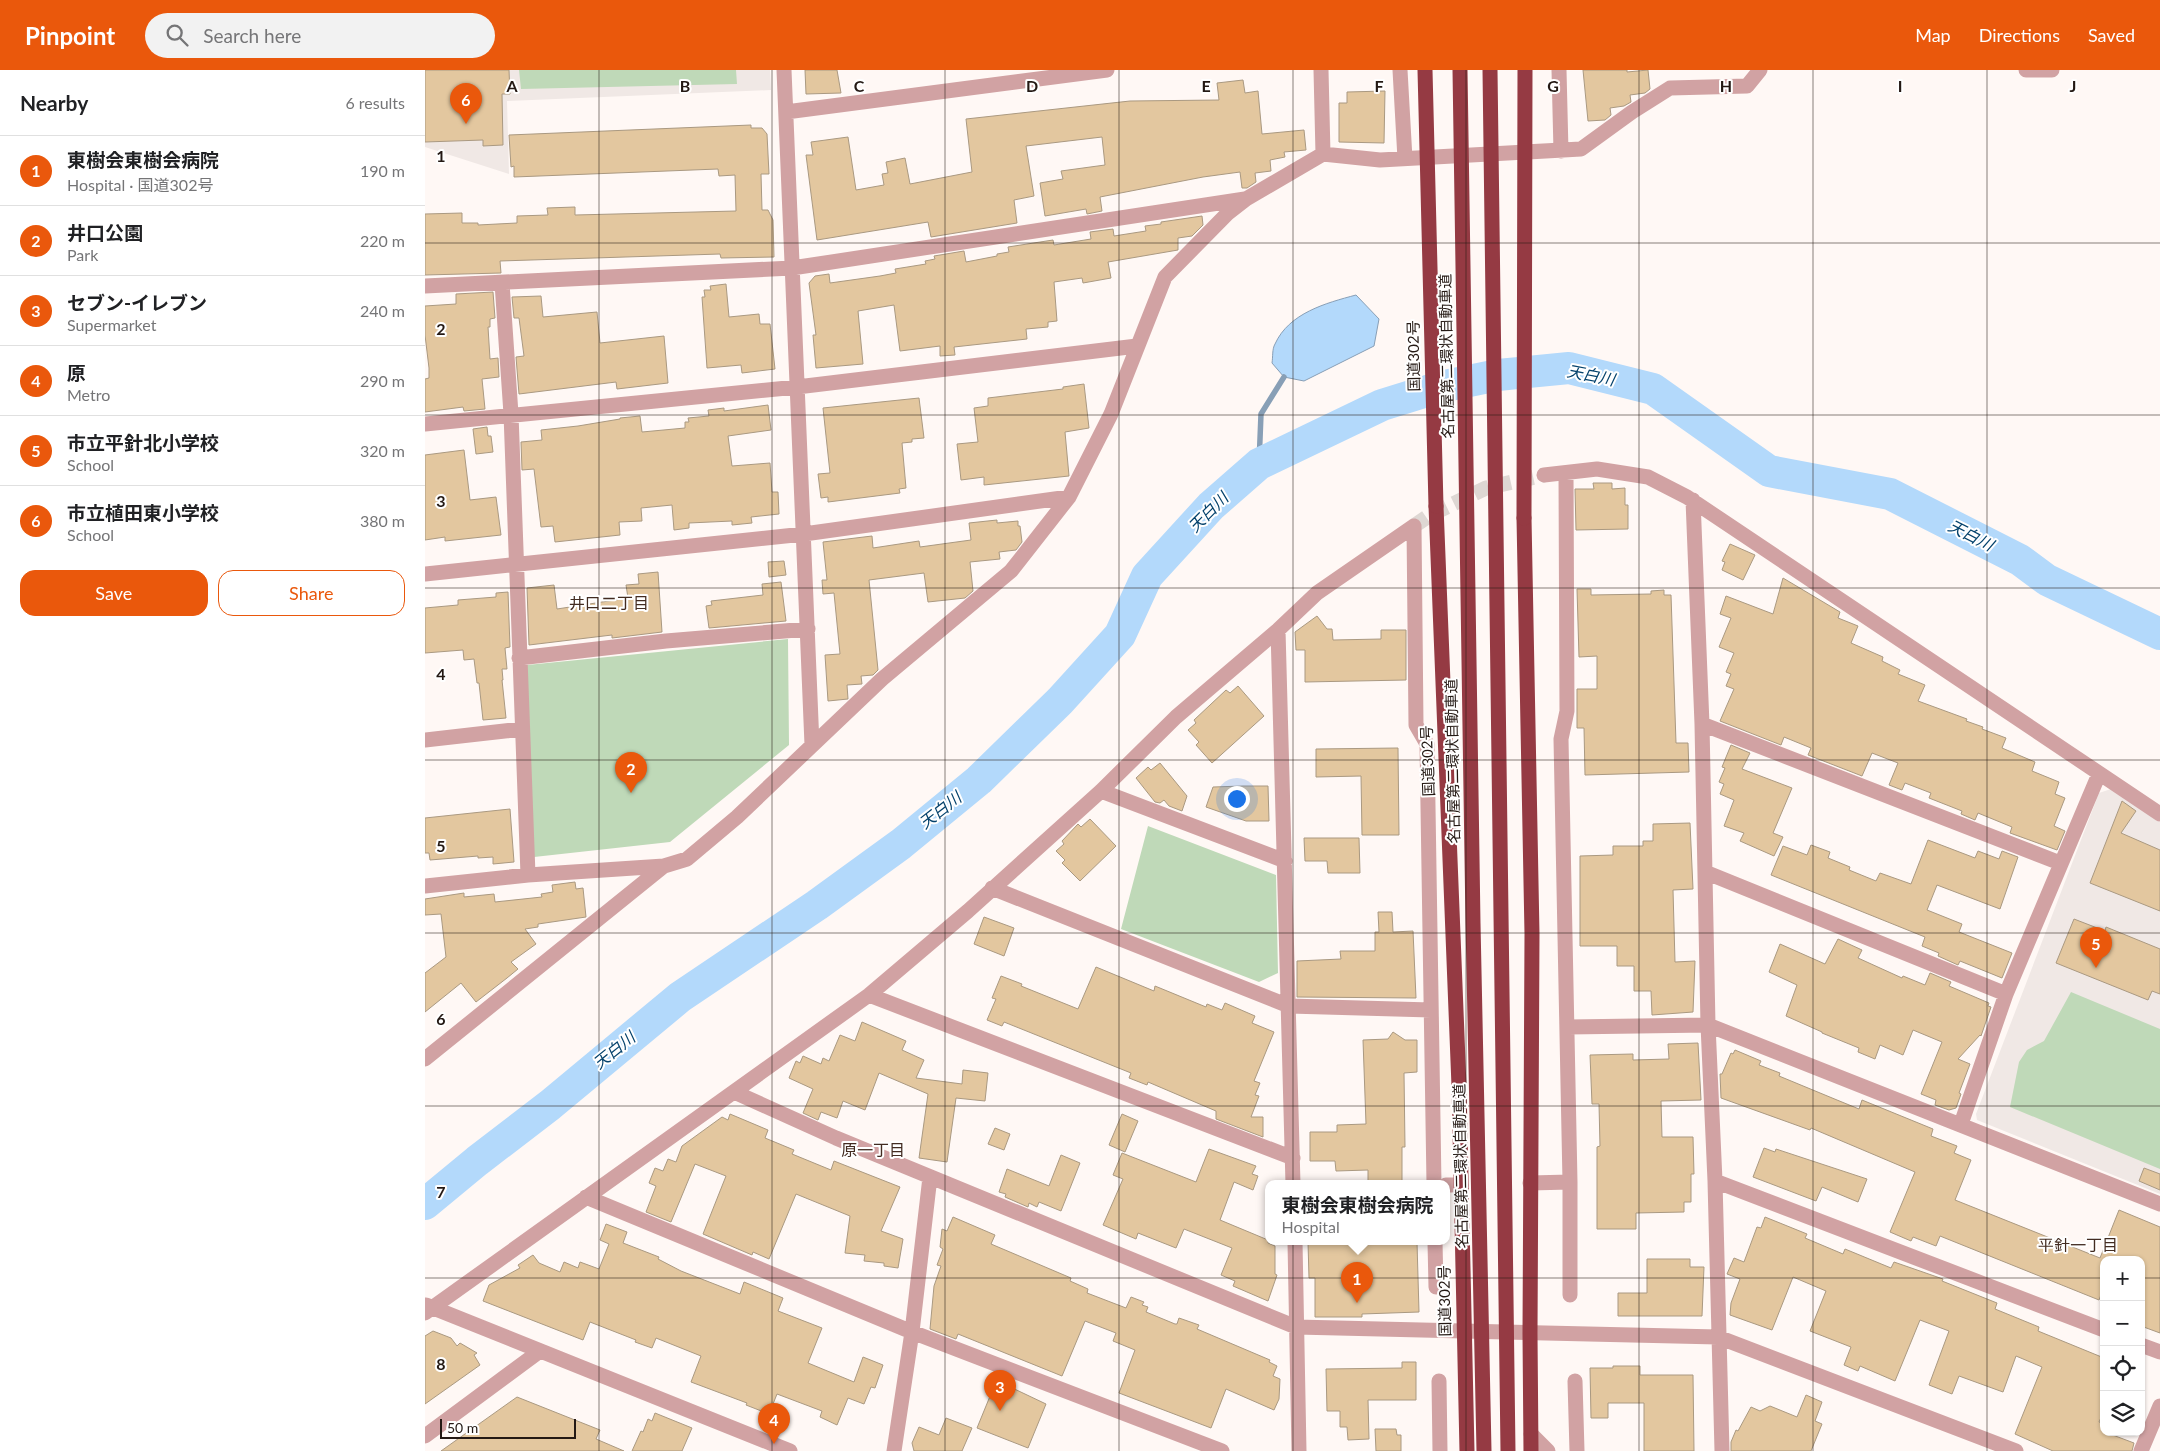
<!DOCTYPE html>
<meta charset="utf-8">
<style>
:root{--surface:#fff;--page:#f2f2f2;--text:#202124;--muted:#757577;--line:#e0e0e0;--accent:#ea580c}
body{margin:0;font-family:Lato,"Noto Sans JP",sans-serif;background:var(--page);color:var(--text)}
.controls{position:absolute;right:15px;bottom:15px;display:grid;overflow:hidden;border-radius:10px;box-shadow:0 1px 4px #0004}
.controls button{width:45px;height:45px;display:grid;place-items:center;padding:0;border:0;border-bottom:1px solid var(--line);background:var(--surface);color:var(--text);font:25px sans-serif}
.scale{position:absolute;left:15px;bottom:12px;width:136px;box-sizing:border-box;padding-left:5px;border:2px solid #241914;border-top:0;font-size:14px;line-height:18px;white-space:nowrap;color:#241914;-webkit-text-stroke:4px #fff;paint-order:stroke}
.you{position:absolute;left:811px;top:728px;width:18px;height:18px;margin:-12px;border:4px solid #fff;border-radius:50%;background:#1a73e8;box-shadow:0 0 0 8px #1a73e833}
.badge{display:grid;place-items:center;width:32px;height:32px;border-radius:50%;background:var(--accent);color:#fff;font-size:16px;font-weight:700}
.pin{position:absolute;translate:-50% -41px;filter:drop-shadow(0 1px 2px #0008)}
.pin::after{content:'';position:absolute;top:26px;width:18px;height:15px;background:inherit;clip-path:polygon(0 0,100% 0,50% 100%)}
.popup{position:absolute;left:840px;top:1110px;width:185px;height:65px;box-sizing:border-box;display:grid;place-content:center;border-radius:10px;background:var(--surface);filter:drop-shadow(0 1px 4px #0005);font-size:16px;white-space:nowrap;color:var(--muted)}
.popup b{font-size:19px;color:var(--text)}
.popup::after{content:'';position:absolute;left:50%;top:100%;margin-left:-10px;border:10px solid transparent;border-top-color:var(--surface)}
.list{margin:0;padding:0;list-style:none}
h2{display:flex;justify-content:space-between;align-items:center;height:65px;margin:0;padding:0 20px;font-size:21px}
h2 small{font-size:16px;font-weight:400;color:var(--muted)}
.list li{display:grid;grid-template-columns:32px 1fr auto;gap:15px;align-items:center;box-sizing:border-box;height:70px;padding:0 20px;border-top:1px solid var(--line)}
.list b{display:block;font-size:19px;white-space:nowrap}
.list p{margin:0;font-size:16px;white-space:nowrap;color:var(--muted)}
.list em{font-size:16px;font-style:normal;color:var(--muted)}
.actions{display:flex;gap:10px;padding:15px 20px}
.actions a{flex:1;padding:11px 0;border:1px solid var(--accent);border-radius:15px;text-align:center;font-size:18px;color:var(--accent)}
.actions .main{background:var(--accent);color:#fff}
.icon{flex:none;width:28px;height:28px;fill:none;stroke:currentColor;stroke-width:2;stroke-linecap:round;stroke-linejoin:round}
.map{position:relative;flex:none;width:1735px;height:1381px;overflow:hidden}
header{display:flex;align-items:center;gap:30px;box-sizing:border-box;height:70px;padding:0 25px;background:var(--accent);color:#fff}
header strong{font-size:24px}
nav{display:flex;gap:28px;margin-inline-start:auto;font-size:18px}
.search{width:350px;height:45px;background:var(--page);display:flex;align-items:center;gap:12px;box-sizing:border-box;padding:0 18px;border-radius:28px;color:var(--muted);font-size:19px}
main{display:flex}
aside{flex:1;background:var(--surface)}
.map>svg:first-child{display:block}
.built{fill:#f0e8e5}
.green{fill:#bfd9b8}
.water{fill:#b3d9fb;stroke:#889fb6}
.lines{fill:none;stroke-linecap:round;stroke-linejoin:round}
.stream{stroke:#889fb6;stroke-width:5.5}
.river{stroke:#b3d9fb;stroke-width:32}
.building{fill:#e3c79f;stroke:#aa9981}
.minor-tunnel{stroke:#ded7d3;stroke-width:15;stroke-dasharray:15 8;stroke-linecap:butt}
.minor{stroke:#d1a2a3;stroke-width:15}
.highway{stroke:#953a43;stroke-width:15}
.highway-bridge{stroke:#953a43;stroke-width:15}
.grid{fill:none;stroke:#241914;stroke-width:1;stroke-opacity:0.55}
.labels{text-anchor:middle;stroke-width:4;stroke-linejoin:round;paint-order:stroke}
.street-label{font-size:15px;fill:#241914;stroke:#fff}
.water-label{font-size:16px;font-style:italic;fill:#04426c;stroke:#fff}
.neighbourhood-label{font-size:16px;fill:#432c21;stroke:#fff}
.grid-label{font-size:16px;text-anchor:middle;font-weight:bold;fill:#241914;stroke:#fff;stroke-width:4;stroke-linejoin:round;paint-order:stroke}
</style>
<header>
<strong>Pinpoint</strong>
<div class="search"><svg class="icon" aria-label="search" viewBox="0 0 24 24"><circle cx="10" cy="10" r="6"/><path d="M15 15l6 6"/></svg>Search here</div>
<nav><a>Map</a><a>Directions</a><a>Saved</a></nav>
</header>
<main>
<aside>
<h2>Nearby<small>6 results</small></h2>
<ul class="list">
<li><span class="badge">1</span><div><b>東樹会東樹会病院</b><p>Hospital · 国道302号</p></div><em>190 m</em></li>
<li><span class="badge">2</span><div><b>井口公園</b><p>Park</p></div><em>220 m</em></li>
<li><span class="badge">3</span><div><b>セブン-イレブン</b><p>Supermarket</p></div><em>240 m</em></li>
<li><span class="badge">4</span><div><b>原</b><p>Metro</p></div><em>290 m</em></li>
<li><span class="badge">5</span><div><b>市立平針北小学校</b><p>School</p></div><em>320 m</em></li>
<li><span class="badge">6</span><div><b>市立植田東小学校</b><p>School</p></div><em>380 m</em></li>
</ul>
<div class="actions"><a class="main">Save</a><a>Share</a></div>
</aside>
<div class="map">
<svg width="1735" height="1381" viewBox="0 0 1735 1381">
<rect width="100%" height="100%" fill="#fff8f5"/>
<path class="built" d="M0 0H345L346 20 82 31 84 104 0 77Z
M1686 719 1735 752V1124L1552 1050 1551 1044 1674 723Z"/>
<path class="green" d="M94 0H311L312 14 96 19Z
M363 569 364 675 245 772 109 787 102 595Z
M723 756 851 805 853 903 834 912 696 859Z
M1646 922 1735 959V1099L1585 1037 1594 992 1602 980 1619 971Z"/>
<path class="water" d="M931 225 954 249 949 276 879 311 859 307 847 293C848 287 847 279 850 274 864 243 901 233 931 225Z"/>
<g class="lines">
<path class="stream" d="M834 394 836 344 859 307"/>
<path class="river" d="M0 1134 52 1091 125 1035 255 927 392 835 476 774 554 710 635 631 695 565 722 506 786 436 834 394 957 335 1015 317 1073 305 1144 298 1228 319 1344 401 1465 424 1595 490 1622 510 1735 564"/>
</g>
<path class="building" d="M0 0H84L85 24H77L78 75 58 76V70L0 72Z
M380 0H412L416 23 381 24Z
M1158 0H1202V2L1223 0 1225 19 1220 23 1205 25 1206 32 1199 36 1185 38 1186 45 1180 50 1163 51Z
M818 10 820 23 833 21 837 64 879 60 881 80 859 82 860 87 845 90 846 101 830 103 831 112 822 118H817L815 102 778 107 675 127 677 141 662 144 661 139 620 146 615 113 638 109 636 101 680 95 677 67 601 76 609 126 589 130 592 153 506 167 503 152 392 170 381 85H388L386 72 423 67 431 120 459 115 457 104 463 103 461 92 480 88 485 114 547 102 541 49 705 31 794 30 792 13Z
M960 21 959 73 914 72V33H922V22Z
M326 55V58H337L342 64 344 104H336L337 140H343L348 150 349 187 296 188 295 184 75 191 76 203 0 205V144L37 143V153H53V155L92 153V146L123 145 122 138 150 137V145L311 141 310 105 294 106 293 99 89 107V96L86 97 84 65Z
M777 146 778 155 767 166 753 168V180L683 192 686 208 658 213 657 208 629 212 632 251 623 252V257L601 259 602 269 529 277 530 285 515 286V276L475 281 469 235 433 241 438 294 391 298 388 265H391L384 213 390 206 404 204 405 213 455 206 471 203 470 199 501 194 500 191 510 189 509 186 539 181 541 192 572 186V184L584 182 583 177 628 170 629 175 666 169 665 162 688 159 689 166 721 161 720 156 736 154V152Z
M301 214 304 247 334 244 335 254H345L350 299 317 303 316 295 282 298 277 227H280L279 220H286L285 216Z
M68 222 70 248 65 249V257H63L65 289 73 288 74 307 57 309 60 339 39 341 38 337 0 342V309L4 308V298L0 265V236L31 234V224Z
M116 226 118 247 172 242 175 273 239 266 243 313 192 319 191 312 94 324 91 287 99 286 94 248H89L87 227Z
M659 314 664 358 640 362 644 406 559 415V407L536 410 532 374 553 372 549 338 563 336V328L638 319V317Z
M494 328 499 368 487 369V372L477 373 481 418 474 419 475 423 403 432V427L396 428 393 404 405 403 398 338Z
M343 335 346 360 303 366 307 396 345 393 347 422H353L354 444 326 447 327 453 307 455V451L264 453V458L249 460 247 435 216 438 217 451 194 452 195 465 130 472 128 456 116 457 109 399 97 400 96 372 117 370 116 360 153 356 195 349V348L215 346 217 362 260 358V352H264L263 348 284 346 283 340 299 338V341Z
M62 357 63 366H66L68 382 51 384 48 359Z
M39 380 45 430 71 427 76 465 20 471V467L0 470V385Z
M1168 413H1187V419L1200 418V435H1203V459L1151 460 1150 419H1169Z
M572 450V453L593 451V456H595L597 472 591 480 574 482 575 489 545 492 548 521 540 528 503 532 499 503 444 510 453 600 448 605 436 606 437 614 422 615 423 629 403 631 400 585 415 584 409 523 398 524 397 510H402L398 472 447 466 448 478 494 471 495 477 546 470 544 453Z
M1305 474 1330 485 1318 510 1297 500 1300 492 1297 491Z
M359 491 361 505 344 507 343 492Z
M233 502 237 562 187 568V565L104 575 102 518 129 515 132 539 203 528 201 515 214 514 213 504Z
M1358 508 1415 542 1413 548 1433 556 1426 573 1458 587 1457 591 1475 600 1473 604 1500 615 1493 631 1542 649 1541 651 1558 657 1557 659 1581 668 1577 678 1610 692 1607 701 1634 712 1630 724 1640 728 1629 756 1640 761 1632 780 1585 763 1587 757 1553 743 1550 750 1536 744 1537 741 1504 728 1506 723 1480 713 1477 720 1464 715 1473 693 1447 683 1437 706 1383 685 1386 678 1359 667 1356 675 1295 651 1309 619 1301 616 1306 604 1301 602 1309 583 1294 577 1306 548 1295 544 1301 526 1348 544Z
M356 512 361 551 284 558 281 536 287 535 286 531 338 525 337 514Z
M1152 519H1166V525L1226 524V521L1239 520V525H1246L1251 673H1263L1264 702 1160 705 1159 658H1152V619H1172V586L1154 587Z
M83 522 85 577 80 578 82 599H77L78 610H77L81 648 58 650 54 613H52L49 589 39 590 38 580 0 583V538L33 535V530L71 527V523Z
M892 546 902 559H907L908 570 956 569V560H981V610L880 612V580H871L870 562Z
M813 616 839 646 787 693 771 675 774 672 763 660 771 653 769 650 801 620 805 623Z
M1306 675 1325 683 1317 699 1367 718 1348 763 1358 767 1349 786 1315 771 1319 763 1299 756 1309 730 1295 724 1299 714 1294 712 1300 698 1297 697Z
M973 678 974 765H937L936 706 891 707V679Z
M735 693 762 726 757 741 744 736 739 730 735 733 730 732 711 708 723 697 726 700Z
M818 716H843L844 751H821L781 737 788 717Z
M1697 731 1711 741 1696 763 1735 780V841L1665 813Z
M85 739 89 792 68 794V787L53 788V786L5 790 4 783H0V748Z
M665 749 691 776 655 811 637 793 640 790 631 781 639 774 637 771 653 754 656 757Z
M1265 753 1268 819 1248 820 1250 892 1270 891 1268 942 1227 945 1226 921H1209V896H1192V876H1155V786L1188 785V776H1218V771H1228V754Z
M879 768H934L935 803H903L902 791H880Z
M1503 770 1550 788 1553 781 1574 789 1577 781 1593 787 1575 839 1512 815 1502 840 1537 854 1534 862 1587 883 1577 908 1535 891 1533 895 1513 886 1514 883 1497 876 1500 867 1346 805 1358 776 1382 785 1386 775 1405 782 1403 788 1425 797 1424 800 1451 811 1455 803 1486 814Z
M150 812 151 819 158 818 161 847 113 854V857L100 859 111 874 86 892 93 899 82 908 51 932 36 913 0 942V903L21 887 16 844 0 845V829L39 823V827L69 824 70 832 117 827 116 824 128 822 127 815Z
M953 842H967L968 862 988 861 991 928 872 927V891L916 889 915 881H950V862H954Z
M559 847 589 858 579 886 549 874Z
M1649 849 1680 861 1681 857 1735 879V924L1727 921 1723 930 1631 893Z
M1413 869 1437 880 1433 888 1477 908 1478 906 1500 915 1505 903 1526 912 1524 916 1564 933 1563 936 1566 937 1556 966 1555 965 1533 989 1545 994 1534 1023 1536 1024 1531 1038 1524 1040 1510 1035 1511 1030 1496 1024 1517 972 1488 960 1478 985 1455 975 1450 989 1433 982 1434 978 1397 963V962L1361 946 1372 915 1344 902 1355 874 1400 894Z
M671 897 729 921 730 916 781 937 782 934 797 940 800 933 830 946 827 953 849 962 829 1011 835 1013 830 1025 834 1026 826 1047H838V1067L791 1049V1041L723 1012 722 1015 704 1008 706 1003 579 952 577 956 562 950 571 929 567 928 576 906 597 914 596 916 653 939Z
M437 952 481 971 477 980 499 990 491 1008 537 1014 538 1000 563 1003 560 1031 531 1028 522 1092 494 1088 503 1024 454 1003 440 1040 418 1031 412 1048 396 1042 393 1050 378 1043 388 1019 364 1008 371 991 375 993 378 986 396 994 398 988 404 991 415 965 430 971Z
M968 962 980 970H992V1002L979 1003 980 1077H977V1114H943V1100L911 1101 910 1091H885V1062H912V1055L941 1054 938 970 963 969Z
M1273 973 1276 1030 1236 1031 1237 1067H1268L1269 1104H1266V1132H1259V1142L1211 1143V1159H1172V1077L1175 1076 1174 1034H1167L1165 985 1208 984V990L1244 989 1243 974Z
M1310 980 1336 991 1334 995 1355 1003 1354 1006 1412 1030 1434 1039 1437 1030 1508 1059 1506 1066 1532 1076 1529 1083 1546 1090 1530 1130 1675 1188 1694 1140 1735 1157V1263L1716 1256V1190H1679V1217L1674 1230 1515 1166 1511 1176 1488 1167 1486 1171 1465 1162 1490 1102 1386 1058 1385 1060 1296 1028 1295 1004H1297L1306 983 1308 984Z
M305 1044 343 1060 340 1068 369 1080 367 1084 406 1100 409 1091 475 1117 456 1161 478 1169 473 1198 459 1196V1193L439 1191 440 1185 420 1183 425 1146 371 1124 344 1189 328 1182 327 1185 278 1164 301 1106 270 1094 246 1152 221 1142 231 1116 224 1113 230 1098 238 1101 243 1089 251 1092 257 1076 297 1047 303 1050Z
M697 1044 713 1051 700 1082 684 1075Z
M570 1058 585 1064 579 1080 563 1074Z
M1339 1078 1350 1082 1351 1079 1442 1109 1433 1132 1397 1117 1391 1131 1328 1107Z
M784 1079 831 1096 827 1104 833 1106 828 1120 809 1112 795 1150 843 1170V1173L850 1176V1204L852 1205 843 1231 808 1216 810 1211 796 1205 807 1178 759 1159 751 1178 713 1163 711 1169 678 1155 698 1109 688 1105 697 1083 771 1112Z
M636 1085 655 1093 636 1141 614 1132 612 1137 604 1133 603 1137 580 1127 581 1124 574 1122 582 1099 624 1116Z
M1719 1098 1735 1104V1120L1714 1111Z
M528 1147 570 1165 566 1174 646 1208 645 1211 663 1219 662 1223 701 1238 706 1227 719 1232 717 1235 723 1237 721 1242 750 1254H752L754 1248 774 1255 772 1259 845 1290 844 1292 852 1296 848 1306 855 1309 854 1329 849 1340 801 1319 786 1358 694 1323 710 1280 688 1271 691 1263 660 1251 637 1306 533 1264 531 1269 505 1259 509 1216 516 1196 512 1195 518 1179 515 1177 517 1159 522 1161Z
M1340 1147 1382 1164 1380 1168 1418 1184 1420 1179 1466 1198 1469 1192 1518 1209 1517 1211 1572 1233 1570 1239 1614 1257 1613 1261 1679 1288V1341L1674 1352 1679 1354 1677 1361 1709 1373 1707 1381H1628L1590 1364 1617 1297 1591 1286 1578 1322 1534 1306 1527 1324 1504 1315 1524 1261 1495 1250 1470 1311 1435 1296 1433 1301 1419 1295 1426 1277 1385 1261 1401 1221 1368 1207 1347 1260 1305 1245 1306 1233 1315 1209 1302 1204 1309 1188 1319 1192 1332 1157 1336 1158Z
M181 1154 202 1162 198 1173 234 1187 233 1189 256 1201 315 1224 319 1212 358 1228 353 1241 397 1258 383 1293 429 1312 438 1287 458 1295 450 1318 446 1317 439 1334 423 1328 412 1355 395 1347 397 1341 352 1324 344 1344 321 1335 322 1333 266 1312 276 1286 231 1268 227 1278 210 1272 211 1270 165 1252 158 1270 58 1231 64 1215 95 1198 93 1195 108 1185 114 1193 135 1202 139 1192 153 1198 155 1192 174 1199 184 1174 175 1170Z
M883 1172H992L994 1242 937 1244V1247H890V1208H884Z
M1222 1189H1265V1197H1279L1277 1246H1193V1223H1222Z
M8 1261 26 1268 32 1276 35 1273 52 1283 49 1285 55 1295 0 1334V1266Z
M977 1292H991V1330H943L944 1369 923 1370 922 1357H915V1341H902L901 1299 977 1298Z
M1188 1296H1215V1305H1268L1269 1381H1219V1333H1183V1348H1166L1165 1298H1188Z
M570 1314 580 1318 581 1315 621 1334 603 1378 552 1358Z
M1381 1325 1397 1332 1390 1351 1397 1354 1386 1381H1306V1372L1311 1360 1313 1361 1326 1337 1335 1341 1345 1336 1372 1347Z
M92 1327 175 1360 171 1369 199 1381H16Z
M230 1343 267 1358 257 1381H207L216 1361 218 1362 223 1349 227 1351Z
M521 1348 547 1358 537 1381H489L487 1373 494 1357 514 1365Z
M950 1359H971L972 1365H976V1381H951Z"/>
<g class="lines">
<path class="minor-tunnel" d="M989 456 1005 445 1061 418 1119 405"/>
<path class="minor" d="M359 0 387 675
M896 0 898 84
M975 0 980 89
M1134 0 1136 81
M1601 0H1627
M361 42 682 0
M77 213 86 344 103 805
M0 216 367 198 820 129
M0 354 372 317 712 276
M1119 405 1172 399 1223 407 1262 427 1735 744
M1268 430 1277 654 1283 955 1290 1111 1297 1381
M989 456 991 655 1002 674 1009 1114
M0 504 379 464 644 427
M853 560 868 1114
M94 588 241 571 383 559
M1277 654 1635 793
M0 670 97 659
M676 721 860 791
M1280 802 1581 924
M0 816 103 805 239 796 262 789 312 747 457 609 586 501 644 427 686 344 740 207 803 143 821 129 898 84 955 90 1156 79 1207 42 1245 18 1322 16 1335 0
M567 818 864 936 1006 940
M444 925 868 1088
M1143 957 1283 955 1735 1134
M0 989 239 796
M309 1022 411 1068 871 1257 1293 1267 1591 1381
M1536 1054 1581 924 1674 704
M1290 1111 1679 1260
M1145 1112V1225
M1105 1113 1145 1112 1136 669 1142 641 1141 403
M1021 1115H1036
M161 1127 487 1262 797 1381
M870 1172 874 1381
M1010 1172 1011 1217
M1 1235 365 1381
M0 1243 444 925 543 841 676 721 751 647 853 560 892 523 989 456
M1716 1275 1735 1282
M1014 1311 1015 1381
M1150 1311 1152 1381
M1106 1364 1123 1381
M0 1366 115 1281
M469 1381 487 1262 505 1107
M1716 1381 1735 1336"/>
<path class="highway" d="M1011 436 1034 1016 1042 1381
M1099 448 1107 864 1105 1264 1106 1381"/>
<path class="highway-bridge" d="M1000 0 1011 436
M1035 0 1048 853 1059 1381
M1065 0 1083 1381
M1099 448 1100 0"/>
</g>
<path class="grid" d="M174 0V1381M347 0V1381M520 0V1381M694 0V1381M868 0V1381M1041 0V1381M1214 0V1381M1388 0V1381M1562 0V1381M0 173H1735M0 345H1735M0 518H1735M0 690H1735M0 863H1735M0 1036H1735M0 1208H1679M1716 1208H1735"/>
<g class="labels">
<g class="street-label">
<text transform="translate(989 286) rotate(-91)" y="5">国道302号</text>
<text transform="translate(1022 286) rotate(-91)" y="5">名古屋第二環状自動車道</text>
<text transform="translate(1003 691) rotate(-92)" y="5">国道302号</text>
<text transform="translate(1028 691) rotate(-91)" y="5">名古屋第二環状自動車道</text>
<text transform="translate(1036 1096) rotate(-91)" y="5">名古屋第二環状自動車道</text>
<text transform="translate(1020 1231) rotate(-91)" y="5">国道302号</text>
</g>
<g class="water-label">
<text transform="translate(1166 305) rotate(11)" y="6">天白川</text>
<text transform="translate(783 442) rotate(-45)" y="6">天白川</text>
<text transform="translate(1546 465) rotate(27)" y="6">天白川</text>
<text transform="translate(515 740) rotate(-38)" y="6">天白川</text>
<text transform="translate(189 980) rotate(-39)" y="6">天白川</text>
</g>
<g class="neighbourhood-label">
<text x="184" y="539">井口二丁目</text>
<text x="448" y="1086">原一丁目</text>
<text x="1653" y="1181">平針一丁目</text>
</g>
</g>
<g class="grid-label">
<text x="87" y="22">A</text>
<text x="260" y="22">B</text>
<text x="434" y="22">C</text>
<text x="607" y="22">D</text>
<text x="781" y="22">E</text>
<text x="954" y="22">F</text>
<text x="1128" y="22">G</text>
<text x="1301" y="22">H</text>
<text x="1475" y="22">I</text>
<text x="1648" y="22">J</text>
<text x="16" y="92">1</text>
<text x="16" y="265">2</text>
<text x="16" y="437">3</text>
<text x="16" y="610">4</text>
<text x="16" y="782">5</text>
<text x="16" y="955">6</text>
<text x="16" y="1128">7</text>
<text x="16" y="1300">8</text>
</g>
</svg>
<div class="controls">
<button>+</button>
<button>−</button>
<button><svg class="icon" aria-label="locate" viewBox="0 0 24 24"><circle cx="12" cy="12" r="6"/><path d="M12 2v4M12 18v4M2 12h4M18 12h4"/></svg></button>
<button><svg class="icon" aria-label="layers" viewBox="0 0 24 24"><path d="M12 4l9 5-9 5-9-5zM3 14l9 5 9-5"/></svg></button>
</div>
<div class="scale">50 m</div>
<div class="you"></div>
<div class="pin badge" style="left:932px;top:1233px">1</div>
<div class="popup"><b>東樹会東樹会病院</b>Hospital</div>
<div class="pin badge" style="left:206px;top:723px">2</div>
<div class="pin badge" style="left:575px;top:1341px">3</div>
<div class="pin badge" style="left:349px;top:1374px">4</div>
<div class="pin badge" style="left:1671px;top:898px">5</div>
<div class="pin badge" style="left:41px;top:54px">6</div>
</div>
</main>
